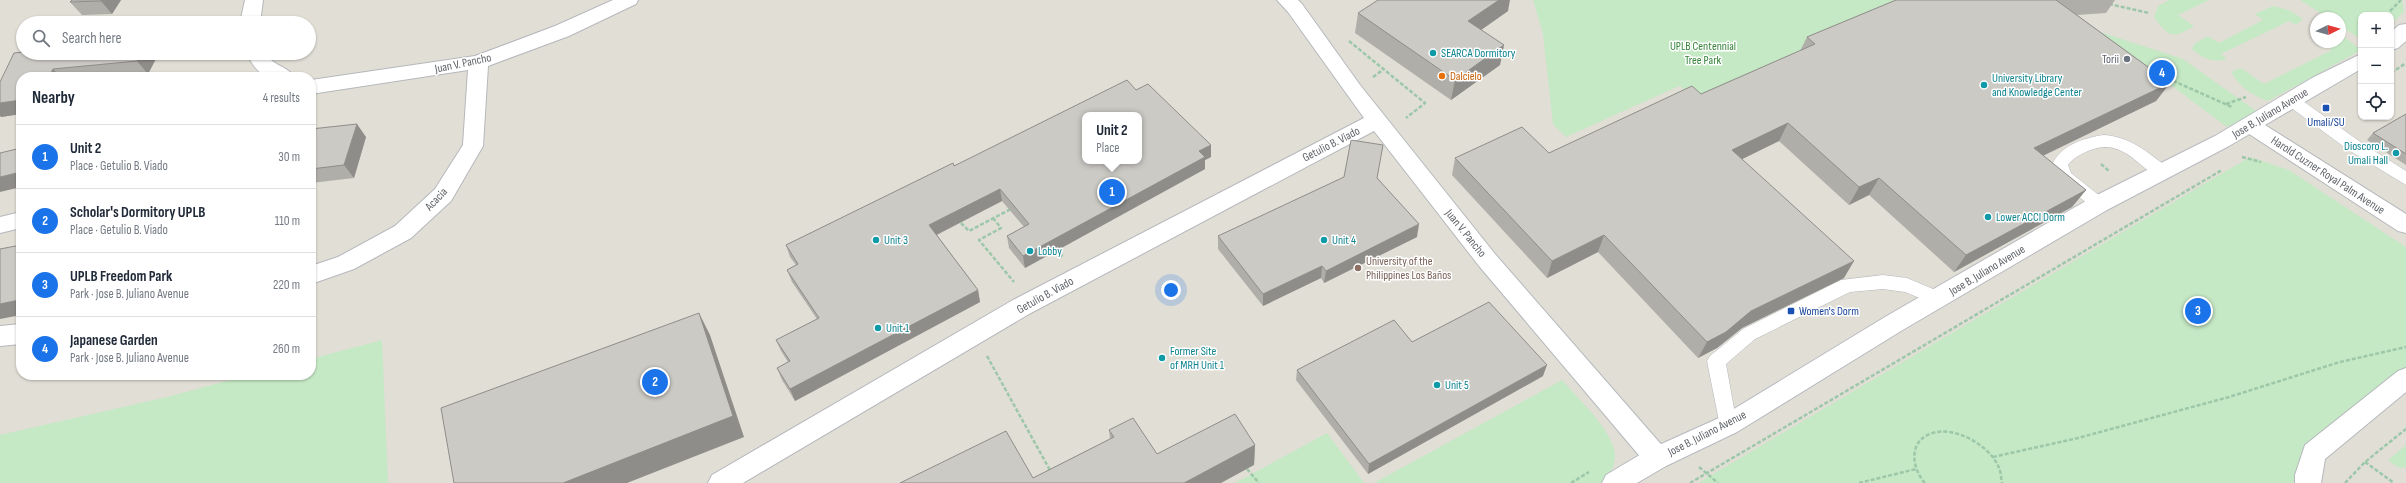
<!DOCTYPE html>
<meta charset="utf-8">
<style>
:root{--surface:#fff;--page:#f6f6f7;--text:#1f2937;--muted:#747a83;--line:#e0e1e3;--accent:#1a73e8}
body{margin:0;font-family:"Sofia Sans Condensed",sans-serif;background:var(--page);color:var(--text)}
.controls{position:absolute;right:12px;top:12px;display:grid;overflow:hidden;border-radius:8px;box-shadow:0 1px 3px #0004}
.controls button{width:36px;height:36px;display:grid;place-items:center;padding:0;border:0;border-bottom:1px solid var(--line);background:var(--surface);color:var(--text);font:20px sans-serif}
.compass{position:absolute;left:2310px;top:12px;width:36px;height:36px;border-radius:50%;background:var(--surface);box-shadow:0 1px 3px #0004;rotate:85deg}
.you{position:absolute;left:1171px;top:290px;width:14px;height:14px;margin:-10px;border:3px solid #fff;border-radius:50%;background:#1a73e8;box-shadow:0 0 0 6px #1a73e833}
.badge{display:grid;place-items:center;width:26px;height:26px;border-radius:50%;background:var(--accent);color:#fff;font-size:13px;font-weight:700}
.pin{position:absolute;translate:-50% -50%;border:2px solid #fff;box-shadow:0 1px 4px #0006}
.popup{position:absolute;left:1082px;top:112px;width:60px;height:52px;box-sizing:border-box;display:grid;place-content:center;border-radius:8px;background:var(--surface);filter:drop-shadow(0 1px 3px #0005);font-size:13px;white-space:nowrap;color:var(--muted)}
.popup b{font-size:15px;color:var(--text)}
.popup::after{content:'';position:absolute;left:50%;top:100%;margin-left:-8px;border:8px solid transparent;border-top-color:var(--surface)}
.list{margin:0;padding:0;list-style:none}
h2{display:flex;justify-content:space-between;align-items:center;height:52px;margin:0;padding:0 16px;font-size:17px}
h2 small{font-size:13px;font-weight:400;color:var(--muted)}
.list li{display:grid;grid-template-columns:26px 1fr auto;gap:12px;align-items:center;box-sizing:border-box;height:64px;padding:0 16px;border-top:1px solid var(--line)}
.list b{display:block;font-size:15px;white-space:nowrap}
.list p{margin:0;font-size:13px;white-space:nowrap;color:var(--muted)}
.list em{font-size:13px;font-style:normal;color:var(--muted)}
.icon{flex:none;width:22px;height:22px;fill:none;stroke:currentColor;stroke-width:2;stroke-linecap:round;stroke-linejoin:round}
.map{position:relative;flex:none;width:2406px;height:483px;overflow:hidden}
.search{position:absolute;background:var(--surface);box-shadow:0 1px 3px #0004;left:16px;top:16px;width:300px;height:44px;display:flex;align-items:center;gap:10px;box-sizing:border-box;padding:0 14px;border-radius:22px;color:var(--muted);font-size:15px}
.panel{position:absolute;background:var(--surface);box-shadow:0 1px 3px #0004;left:16px;top:72px;width:300px;height:308px;border-radius:16px}
.map>svg:first-child{display:block}
.education{fill:#e1ded6;fill-rule:evenodd}
.green{fill:#c5e8c5}
.lines{fill:none;stroke-linecap:round;stroke-linejoin:round}
.lane-casing{stroke:#b5b8bc;stroke-width:1}
.street-casing{stroke:#b5b8bc;stroke-width:2}
.secondary-casing{stroke:#b6babf;stroke-width:2}
.path{stroke:#9cc7a9;stroke-width:2.5;stroke-dasharray:4 2;stroke-linecap:butt}
.lane{fill:#fff;fill-rule:evenodd}
.street{fill:#fff;fill-rule:evenodd}
.secondary{fill:#fff;fill-rule:evenodd}
.wall{fill:#afaea9}
.shaded-wall{fill:#8f8d8a}
.building{fill:#cccac5;stroke:#8f8d8a;fill-rule:evenodd}
.culture-dot{fill:#0f9aa8;stroke:#fff;stroke-width:1.5}
.worship-dot{fill:#6b7280;stroke:#fff;stroke-width:1.5}
.food-dot{fill:#e8710a;stroke:#fff;stroke-width:1.5}
.transit-dot{fill:#1a4fb4;stroke:#fff;stroke-width:1.5}
.education-dot{fill:#8d6e63;stroke:#fff;stroke-width:1.5}
.labels{text-anchor:middle;stroke-width:3;stroke-linejoin:round;paint-order:stroke}
.park-label{font-size:12px;fill:#348238;stroke:#fff}
.culture-label{font-size:12px;fill:#0d838f;stroke:#fff;text-anchor:start}
.worship-label{font-size:12px;fill:#5b616d;stroke:#fff;text-anchor:end}
.street-label{font-size:12px;fill:#5f6368;stroke:#fff}
.food-label{font-size:12px;fill:#c56008;stroke:#fff;text-anchor:start}
.transit-label{font-size:12px;fill:#164399;stroke:#fff}
.education-label{font-size:12px;fill:#785e54;stroke:#fff;text-anchor:start}
</style>
<div class="map">
<svg width="2406" height="483" viewBox="0 0 2406 483">
<rect width="100%" height="100%" fill="#f1efe8"/>
<path class="education" d="M0 0H2406V483H0ZM2361 15H2391V117H2361ZM2316 18H2340V42H2316ZM23 23H309V53H23ZM21 77H311V375H21ZM1085 115H1139V161H1085Z"/>
<path class="green" d="M1533 0H1930L1699 98 1679 86 1566 137 1553 124 1543 34Z
M2169 0H2209L2178 15 2194 26C2173 39 2169 38 2154 17L2158 6Z
M2300 0H2402L2404 12 2391 24V15H2361V39L2340 26V18H2328Z
M2273 6 2289 10 2303 19 2296 25 2289 21 2221 54 2227 59C2212 63 2204 59 2192 49L2194 44 2208 36 2219 43 2263 20 2255 14Z
M2076 24 2183 59 2259 113 2227 127 2172 86 2129 76Z
M2340 34 2361 50 2268 101C2252 96 2239 86 2231 72L2241 68 2264 84 2332 50 2321 42H2340Z
M2250 157 2289 170 2406 247V374L2302 483H1698Z
M382 340 388 483H0V435L167 397 249 375H311V359Z
M1562 380C1576 396 1616 434 1615 456 1615 468 1609 474 1602 483H1374Z
M1327 433 1364 483H1235Z
M2406 445V467L2399 468 2388 460Z"/>
<g class="lines">
<defs>
<path id="lane" d="M2291 94 2296 96 2359 141 2406 171V185L2347 149 2286 104 2283 100 2286 96Z
M2104 135C2130 137 2148 152 2168 168L2170 172 2168 176C2144 183 2129 133 2088 151 2081 154 2073 158 2068 165L2071 173 2105 200 2107 204 2105 208 2099 210 2093 208 2058 180 2052 165C2061 145 2083 138 2104 135Z
M1883 275 1907 278 1945 294 1948 299 1945 304 1939 306 1905 292 1883 289 1850 292 1755 339 1726 364 1737 425 1735 431 1728 433 1721 431 1707 361 1710 356 1743 329 1841 280Z"/>
<path id="street" d="M245 0H263L260 23H240Z
M613 0H638L636 4 569 36 488 66 483 146 451 201 411 238 354 269 311 284V266L338 257 395 226 435 189 463 145 468 70 311 94V80L475 56 555 26Z
M1277 0H1298L1302 4 1360 85 1495 254 1666 450 1669 458 1666 466 1657 469 1648 466 1479 266 1374 131 1029 314 743 483H708L712 475 1013 300 1364 118 1288 12Z
M246 53H266C273 67 287 65 294 77 265 77 261 80 246 53Z
M2250 118 2257 120 2406 214V233L2398 231 2243 130 2240 125 2243 120Z
M21 212V228L0 233V217Z
M21 324V344L0 346V326Z
M2406 368V392L2325 459 2321 483H2295V475L2305 445 2398 371Z"/>
<path id="secondary" d="M2406 24V41L2398 48 2391 50V32L2399 25Z
M2361 54V69L2229 146 2107 210 1901 331 1737 432 1666 466 1637 483H1602L1606 475 1648 450 1719 418 1885 317 2091 198 2215 136 2312 78Z"/>
</defs>
<use href="#lane" class="lane-casing"/>
<use href="#street" class="street-casing"/>
<use href="#secondary" class="secondary-casing"/>
<path class="path" d="M2109 4 2149 13
M2390 11 2401 0
M1349 41 1425 103 1406 118
M2151 71 2232 107
M2391 73 2406 63
M1373 77 1384 69
M2226 104 2246 97
M2242 157 2261 162
M2101 164 2109 171
M993 218 1001 228 979 240 1014 282
M961 223 969 231 1011 209
M1058 250 1062 255 1060 257
M987 356 1051 472
M1993 457 2078 438 2229 397 2340 362 2406 347
M2365 462 2394 483
M1699 467 1718 483
M1247 469 1259 483
M1571 483 1589 472
M1690 483 2222 170
M1859 483 1916 469
M1925 483C1912 469 1908 442 1930 434 1953 424 1991 446 1999 468 2001 472 2001 478 2002 483
M2345 483 2365 462 2406 429"/>
<use href="#lane" class="lane"/>
<use href="#street" class="street"/>
<use href="#secondary" class="secondary"/>
</g>
<path class="wall" d="M121 0 112 14 82 15 70 2Z
M1896 0H2115L2106 13 2077 15 2170 83 2156 101 2043 156 2086 190 2072 207 1954 272 1869 195 1849 205 1779 141 1742 159 1844 278 1742 328 1717 348 1698 358 1598 252 1547 278 1452 175 1455 158 1549 153 1701 94 1800 51 1807 37Z
M1508 11 1481 30 1504 45 1500 65 1451 100 1355 33 1358 13Z
M14 53H159L148 74 117 77H21V114L1 117Z
M1136 90 1211 145V157L1205 160V169L1025 268 1009 248 1007 236 1024 227 1002 201 937 235 978 290 980 302 795 401 782 380 777 368 788 362 781 351 776 340 817 319 792 282 787 270 796 265 790 257 786 245 954 166Z
M2406 114V165L2367 140 2373 133Z
M311 129 366 137 354 178 311 183Z
M1378 178 1417 237 1324 283 1321 278 1263 306 1218 249V236Z
M1412 342 1543 376 1368 474 1296 380 1297 370Z
M1109 430 1157 454 1255 445 1254 465 1033 478 1110 439Z"/>
<path class="shaded-wall" d="M101 0H121L112 14 101 1Z
M1499 0H1510L1508 11 1464 42 1468 21Z
M1504 45 1500 65 1451 100 1455 80Z
M142 53H159L148 74 137 61Z
M53 69 61 77H49Z
M2170 83 2156 101 2021 166 2034 148Z
M21 100V114L1 117 0 116V103Z
M1788 123 1779 141 1724 168 1732 150Z
M357 124 366 137 354 178 344 165Z
M1211 145V157L1205 160V169L1025 268 1023 256 1199 151Z
M21 172V187L0 192V177Z
M1879 178 1869 195 1849 205 1859 187Z
M1000 189 1002 201 932 237 929 225Z
M2086 190 2072 207 1954 272 1966 255Z
M1419 224 1417 237 1324 283 1326 271Z
M1604 235 1598 252 1547 278 1552 261Z
M1854 261 1844 278 1742 328 1717 348 1698 358 1707 342 1751 311Z
M1322 266 1321 278 1263 306V294Z
M978 290 980 302 795 401 790 389Z
M19 300 21 302V315L0 319V304Z
M699 313 710 335 744 437 627 483H563Z
M1547 365 1543 376 1368 474 1369 464Z
M1255 445 1254 465 1221 483H1184Z"/>
<path class="building" d="M72 0H101V1L70 2Z
M1378 0H1499L1468 21 1504 45 1455 80 1358 13Z
M1896 0H2056L2170 83 2034 148 2086 190 1966 255 1879 178 1859 187 1788 123 1732 150 1854 261 1751 311 1726 332 1707 342 1604 235 1552 261 1455 158 1522 127 1549 153 1692 86 1701 94 1815 44 1807 37Z
M23 52V53H142L137 61 53 69 49 77H21V100L0 103V82L14 53Z
M1127 80 1136 90 1148 84 1211 145 1199 151 1205 157 1023 256 1007 236 1029 224 1000 189 929 225 978 290 790 389 777 368 790 361 776 340 819 318 787 270 798 264 786 245 953 163 954 166ZM1085 115H1139V161H1085Z
M2406 114V154L2373 133Z
M357 124 344 165 311 169V129Z
M1351 140 1383 145 1377 178 1419 224 1326 271 1322 266 1263 294 1218 236 1344 177Z
M21 148V172L0 177V153Z
M21 245V302L18 303 19 300 0 304V249Z
M1489 302 1547 365 1369 464 1297 370 1394 320 1412 342Z
M699 313 733 416 563 483H454L441 408Z
M1235 414 1255 445 1184 483H900L1006 431 1033 478 1114 437 1109 430 1133 418 1157 454Z"/>
<g class="culture-dot">
<circle cx="1433" cy="53" r="4"/>
<circle cx="1984" cy="85" r="4"/>
<circle cx="2396" cy="153" r="4"/>
<circle cx="1988" cy="217" r="4"/>
<circle cx="876" cy="240" r="4"/>
<circle cx="1324" cy="240" r="4"/>
<circle cx="1030" cy="251" r="4"/>
<circle cx="878" cy="328" r="4"/>
<circle cx="1162" cy="358" r="4"/>
<circle cx="1437" cy="385" r="4"/>
</g>
<circle class="worship-dot" cx="2127" cy="59" r="4"/>
<circle class="food-dot" cx="1442" cy="76" r="4"/>
<g class="transit-dot">
<rect x="2322" y="104" width="8" height="8" rx="2"/>
<rect x="1787" y="307" width="8" height="8" rx="2"/>
</g>
<circle class="education-dot" cx="1358" cy="268" r="4"/>
<g class="labels">
<g class="park-label">
<text x="1703" y="50">UPLB Centennial<tspan x="1703" dy="14">Tree Park</tspan></text>
</g>
<g class="culture-label">
<text x="1441" y="57">SEARCA Dormitory</text>
<text x="1992" y="82">University Library<tspan x="1992" dy="14">and Knowledge Center</tspan></text>
<text x="2388" y="150" text-anchor="end">Dioscoro L.<tspan x="2388" dy="14">Umali Hall</tspan></text>
<text x="1996" y="221">Lower ACCI Dorm</text>
<text x="884" y="244">Unit 3</text>
<text x="1332" y="244">Unit 4</text>
<text x="1038" y="255">Lobby</text>
<text x="886" y="332">Unit 1</text>
<text x="1170" y="355">Former Site<tspan x="1170" dy="14">of MRH Unit 1</tspan></text>
<text x="1445" y="389">Unit 5</text>
</g>
<g class="worship-label">
<text x="2119" y="63">Torii</text>
</g>
<g class="street-label">
<text transform="translate(463 63) rotate(-12)" y="4">Juan V. Pancho</text>
<text transform="translate(2270 113) rotate(-31)" y="4">Jose B. Juliano Avenue</text>
<text transform="translate(1331 144) rotate(-27)" y="4">Getulio B. Viado</text>
<text transform="translate(2328 175) rotate(33)" y="4">Harold Cuzner Royal Palm Avenue</text>
<text transform="translate(436 199) rotate(-47)" y="4">Acacia</text>
<text transform="translate(1466 233) rotate(51)" y="4">Juan V. Pancho</text>
<text transform="translate(1987 270) rotate(-31)" y="4">Jose B. Juliano Avenue</text>
<text transform="translate(1045 295) rotate(-29)" y="4">Getulio B. Viado</text>
<text transform="translate(1707 433) rotate(-27)" y="4">Jose B. Juliano Avenue</text>
</g>
<g class="food-label">
<text x="1450" y="80">Dalcielo</text>
</g>
<g class="transit-label">
<text x="2326" y="126">Umali/SU</text>
<text x="1799" y="315" text-anchor="start">Women's Dorm</text>
</g>
<g class="education-label">
<text x="1366" y="265">University of the<tspan x="1366" dy="14">Philippines Los Baños</tspan></text>
</g>
</g>
</svg>
<div class="controls">
<button>+</button>
<button>−</button>
<button><svg class="icon" aria-label="locate" viewBox="0 0 24 24"><circle cx="12" cy="12" r="6"/><path d="M12 2v4M12 18v4M2 12h4M18 12h4"/></svg></button>
</div>
<svg class="compass" viewBox="-18 -18 36 36"><path d="M0-13l5 13h-10z" fill="#e53935"/><path d="M0 13l5-13h-10z" fill="#747a83"/></svg>
<div class="you"></div>
<div class="pin badge" style="left:1112px;top:192px">1</div>
<div class="popup"><b>Unit 2</b>Place</div>
<div class="pin badge" style="left:655px;top:382px">2</div>
<div class="pin badge" style="left:2198px;top:311px">3</div>
<div class="pin badge" style="left:2162px;top:73px">4</div>
<div class="search"><svg class="icon" aria-label="search" viewBox="0 0 24 24"><circle cx="10" cy="10" r="6"/><path d="M15 15l6 6"/></svg>Search here</div>
<section class="panel">
<h2>Nearby<small>4 results</small></h2>
<ul class="list">
<li><span class="badge">1</span><div><b>Unit 2</b><p>Place · Getulio B. Viado</p></div><em>30 m</em></li>
<li><span class="badge">2</span><div><b>Scholar's Dormitory UPLB</b><p>Place · Getulio B. Viado</p></div><em>110 m</em></li>
<li><span class="badge">3</span><div><b>UPLB Freedom Park</b><p>Park · Jose B. Juliano Avenue</p></div><em>220 m</em></li>
<li><span class="badge">4</span><div><b>Japanese Garden</b><p>Park · Jose B. Juliano Avenue</p></div><em>260 m</em></li>
</ul>
</section>
</div>
